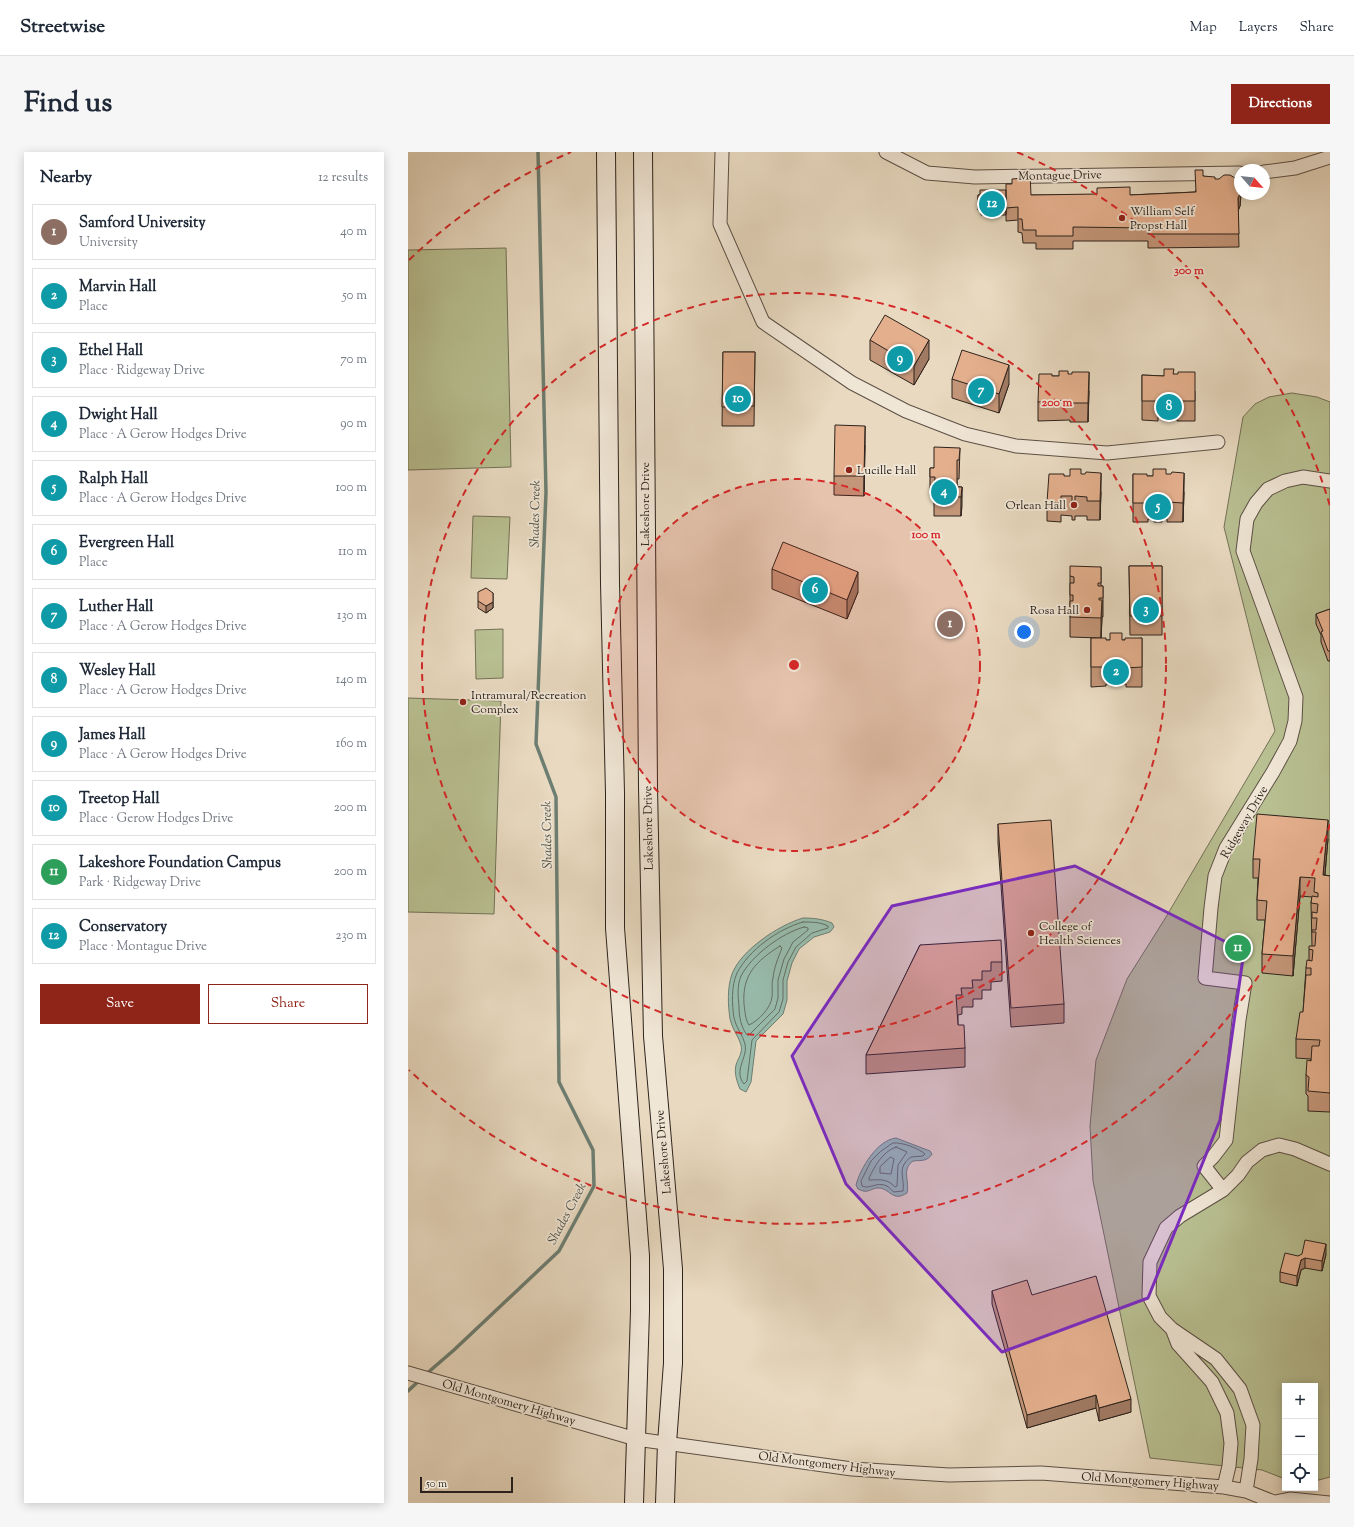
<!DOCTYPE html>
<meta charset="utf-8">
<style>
:root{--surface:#fff;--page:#f6f6f7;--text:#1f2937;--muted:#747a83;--line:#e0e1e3;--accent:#8f2418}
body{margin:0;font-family:"Sorts Mill Goudy",serif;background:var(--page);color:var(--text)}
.controls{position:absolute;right:12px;bottom:12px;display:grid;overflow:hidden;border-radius:0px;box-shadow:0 2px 10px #0003}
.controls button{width:36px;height:36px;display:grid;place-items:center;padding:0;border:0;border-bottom:1px solid var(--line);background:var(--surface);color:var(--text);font:20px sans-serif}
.compass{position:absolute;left:826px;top:12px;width:36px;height:36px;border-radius:50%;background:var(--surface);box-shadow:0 2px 10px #0003;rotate:117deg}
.scale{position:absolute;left:12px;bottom:10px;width:93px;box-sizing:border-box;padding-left:4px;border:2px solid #2d231c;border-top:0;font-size:11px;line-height:14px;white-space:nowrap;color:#2d231c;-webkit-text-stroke:3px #f0e6d6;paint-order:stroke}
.you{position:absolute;left:616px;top:480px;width:14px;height:14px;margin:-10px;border:3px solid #fff;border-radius:50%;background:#1a73e8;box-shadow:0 0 0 6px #1a73e833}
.badge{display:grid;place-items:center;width:26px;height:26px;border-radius:50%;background:var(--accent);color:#fff;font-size:13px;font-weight:700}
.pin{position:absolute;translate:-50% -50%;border:2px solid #fff;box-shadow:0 1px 4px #0006}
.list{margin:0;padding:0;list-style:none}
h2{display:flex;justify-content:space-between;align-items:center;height:52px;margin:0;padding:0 16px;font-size:17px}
h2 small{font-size:13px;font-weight:400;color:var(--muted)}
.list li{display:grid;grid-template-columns:26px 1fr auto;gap:12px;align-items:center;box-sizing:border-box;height:56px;margin:0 8px 8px;padding:0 8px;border:1px solid var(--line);border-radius:0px}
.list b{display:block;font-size:15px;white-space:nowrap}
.list p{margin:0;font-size:13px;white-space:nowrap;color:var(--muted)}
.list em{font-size:13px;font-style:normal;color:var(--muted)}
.actions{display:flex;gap:8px;padding:12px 16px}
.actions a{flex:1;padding:9px 0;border:1px solid var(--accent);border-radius:0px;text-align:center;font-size:14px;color:var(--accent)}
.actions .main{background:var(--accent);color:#fff}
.icon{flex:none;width:22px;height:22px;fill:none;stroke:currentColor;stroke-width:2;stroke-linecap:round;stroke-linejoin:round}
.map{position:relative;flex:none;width:922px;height:1351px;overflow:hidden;border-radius:0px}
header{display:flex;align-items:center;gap:24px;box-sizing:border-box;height:56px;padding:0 20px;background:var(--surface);border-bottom:1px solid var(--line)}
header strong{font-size:19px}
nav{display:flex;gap:22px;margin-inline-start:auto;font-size:14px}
.intro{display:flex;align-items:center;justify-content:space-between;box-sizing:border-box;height:96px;padding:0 24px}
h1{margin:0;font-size:28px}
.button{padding:10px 18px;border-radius:0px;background:var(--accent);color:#fff;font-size:14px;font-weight:700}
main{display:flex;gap:24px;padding:0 24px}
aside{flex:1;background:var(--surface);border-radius:0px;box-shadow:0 2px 10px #0003}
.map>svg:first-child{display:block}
.green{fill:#b8bf91;stroke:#727156}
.water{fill:#98bbac;stroke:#6d7e72}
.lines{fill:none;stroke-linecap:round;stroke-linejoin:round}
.shore{stroke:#626f64;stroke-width:1}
.stream{stroke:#6d7e72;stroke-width:3.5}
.street-casing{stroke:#5c5045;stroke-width:15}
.secondary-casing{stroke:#2d231c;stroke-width:20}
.street{stroke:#f0e6d6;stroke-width:13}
.secondary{stroke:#f0e6d6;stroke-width:18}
.wall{fill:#c49679;stroke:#2d231c}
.shaded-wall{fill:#a07a63;stroke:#2d231c}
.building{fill:#e4af8d;stroke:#2d231c}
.marked{fill:#7b2cbf;fill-opacity:0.2;stroke:#7b2cbf;stroke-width:3;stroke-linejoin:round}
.ring{fill:none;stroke:#d62828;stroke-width:2;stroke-dasharray:7 5}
.poi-dot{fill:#8f2418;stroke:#f0e6d6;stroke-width:1.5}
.labels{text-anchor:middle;stroke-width:3.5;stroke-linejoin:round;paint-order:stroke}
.street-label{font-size:12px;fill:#2d231c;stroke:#f0e6d6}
.poi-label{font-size:12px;fill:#2d231c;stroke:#f0e6d6;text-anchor:start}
.water-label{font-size:13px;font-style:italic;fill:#4d5147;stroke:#f0e6d6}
.centre{fill:#d62828;stroke:#f0e6d6;stroke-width:2}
.ring-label{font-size:12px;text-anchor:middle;font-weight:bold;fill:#d62828;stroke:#f0e6d6;stroke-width:3.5;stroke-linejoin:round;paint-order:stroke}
</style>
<header>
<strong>Streetwise</strong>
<nav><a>Map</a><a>Layers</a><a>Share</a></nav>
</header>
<div class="intro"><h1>Find us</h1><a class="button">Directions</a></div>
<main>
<aside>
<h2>Nearby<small>12 results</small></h2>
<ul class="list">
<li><span class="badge" style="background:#8d6e63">1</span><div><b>Samford University</b><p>University</p></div><em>40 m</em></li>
<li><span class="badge" style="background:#0f9aa8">2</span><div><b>Marvin Hall</b><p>Place</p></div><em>50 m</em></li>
<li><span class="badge" style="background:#0f9aa8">3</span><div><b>Ethel Hall</b><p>Place · Ridgeway Drive</p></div><em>70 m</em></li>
<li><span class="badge" style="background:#0f9aa8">4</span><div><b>Dwight Hall</b><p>Place · A Gerow Hodges Drive</p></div><em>90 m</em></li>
<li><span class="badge" style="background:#0f9aa8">5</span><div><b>Ralph Hall</b><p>Place · A Gerow Hodges Drive</p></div><em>100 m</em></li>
<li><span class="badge" style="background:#0f9aa8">6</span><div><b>Evergreen Hall</b><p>Place</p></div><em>110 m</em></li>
<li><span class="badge" style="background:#0f9aa8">7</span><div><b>Luther Hall</b><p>Place · A Gerow Hodges Drive</p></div><em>130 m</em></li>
<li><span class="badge" style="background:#0f9aa8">8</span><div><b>Wesley Hall</b><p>Place · A Gerow Hodges Drive</p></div><em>140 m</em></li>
<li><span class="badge" style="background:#0f9aa8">9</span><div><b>James Hall</b><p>Place · A Gerow Hodges Drive</p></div><em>160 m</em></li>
<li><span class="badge" style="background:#0f9aa8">10</span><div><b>Treetop Hall</b><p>Place · Gerow Hodges Drive</p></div><em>200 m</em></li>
<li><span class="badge" style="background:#2e9e5b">11</span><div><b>Lakeshore Foundation Campus</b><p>Park · Ridgeway Drive</p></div><em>200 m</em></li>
<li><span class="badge" style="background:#0f9aa8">12</span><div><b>Conservatory</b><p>Place · Montague Drive</p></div><em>230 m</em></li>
</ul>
<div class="actions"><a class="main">Save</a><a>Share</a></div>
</aside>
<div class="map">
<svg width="922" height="1351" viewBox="0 0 922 1351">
<rect width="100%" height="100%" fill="#e8d9c0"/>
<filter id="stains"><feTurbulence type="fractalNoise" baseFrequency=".005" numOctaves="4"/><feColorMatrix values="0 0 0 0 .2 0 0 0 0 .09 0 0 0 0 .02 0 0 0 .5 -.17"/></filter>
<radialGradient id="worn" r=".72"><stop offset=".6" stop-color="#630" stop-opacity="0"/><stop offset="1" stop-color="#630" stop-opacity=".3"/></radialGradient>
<path class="green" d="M98 96 103 315 0 318V98Z
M884 241 909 245 922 250V1325L907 1329V1234H877V1327L854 1318 742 1306 685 1029 682 974 688 908 719 827 758 765 867 579 816 375 835 265 847 252 861 245Z
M65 364 102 365 99 427 63 426Z
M95 477V526L68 527 67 478Z
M0 546 93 549 86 762 0 760Z"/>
<path class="water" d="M395 766C406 766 414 767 424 771L426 775 422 780 406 785 391 797 384 811 379 829V848L375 862 348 889 343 930 338 940 332 937C329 930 326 921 328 913 330 906 335 901 333 893 331 885 324 877 322 867 320 853 319 836 324 822 333 798 371 773 395 766Z
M488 986 522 999 524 1002C519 1010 513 1008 505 1009 493 1018 502 1029 499 1041 485 1050 483 1038 472 1036 463 1035 461 1043 450 1037L448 1033C452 1017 469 988 488 986Z"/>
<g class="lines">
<path class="shore" d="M395 770C404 770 412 770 420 774V776L404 781 388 795 380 810 375 828V847L371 860 344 888 339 929 336 932C325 918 340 906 337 892 335 883 328 876 326 866 324 853 323 834 329 821 341 798 370 777 395 770Z
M396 775 400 776V778L385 790 376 807 370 828V846L367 857 341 883H339C333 875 331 865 331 854 330 844 329 833 333 824 344 803 374 781 396 775Z
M372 794 374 796C370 806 366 816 365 826 363 832 365 839 364 845 363 856 350 869 341 873 337 867 337 859 336 852 334 823 348 809 372 794Z
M485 991C494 990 510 996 517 1002L515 1004 503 1005C488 1016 497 1025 495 1039L486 1040C483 1038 481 1035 479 1034 468 1029 462 1038 454 1034L453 1029 463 1009 472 1000Z
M488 995 499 1000 490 1013 489 1034 487 1035C479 1026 471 1028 461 1028V1026C467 1014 474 1000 488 995Z
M483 1005 486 1007 483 1022 472 1021V1015Z"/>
<path class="stream" d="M17 1223 46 1198 151 1099 186 1034 185 998 151 930 148 645 128 592 138 340 130 0
M0 1239 13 1227"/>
<defs>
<path id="street" d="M314 0 312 72 355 170 444 231 498 259 557 282 608 294 699 301 810 290
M478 0 519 21 567 25 832 21
M856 20 887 16 922 5
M815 1038 796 1014 805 1005 818 988 831 868 837 831 797 826 803 756 807 724 818 696 865 620 882 589 887 569 888 545 835 399 839 367 848 351 860 337 877 329 895 325 922 329
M765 1179 770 1192 804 1230 819 1261 823 1291 821 1314 816 1335
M0 1221 228 1287 444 1317 541 1323 633 1321 816 1335 838 1339 868 1351
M838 1339 843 1307 845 1273 832 1237 808 1207 764 1177 752 1165 741 1144 742 1110 758 1076 772 1064 815 1038 830 1023 839 1010 854 998 871 993 887 997 922 1012
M867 1350 882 1347 922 1351"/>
<path id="secondary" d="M198 0 202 431 207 641V776L232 1104V1159L226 1351
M235 0 240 635 245 884 265 1117V1211L259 1291 257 1351"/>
</defs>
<use href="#street" class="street-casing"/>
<use href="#secondary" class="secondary-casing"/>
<use href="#street" class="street"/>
<use href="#secondary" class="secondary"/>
</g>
<path class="wall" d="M795 24 807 27 833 42 832 54 830 59 831 95 740 96V89H665V97H628V91H615L614 81 610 80V68L598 69V53V63H573V58H570V43H722L787 40Z
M462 188 521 207 506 233 462 208Z
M315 200H347L346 274H314Z
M660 222 681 239 680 270H662V268L630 269V250L644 224H651Z
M766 222 787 239V269H769V266H765L764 268H755V266L750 265V269L734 268V223L756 224Z
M544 227 601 232 591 261 544 246Z
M457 293 456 344 426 343V324Z
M552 296 551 327H549V335H554L553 364H526V344H522V316H526Z
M673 322 693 340 692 368H679V364H667V368H664V364L653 363V370L639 369V350L662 324Z
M725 322 739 324H745L758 322 776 340 775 370H759V367H754V370H746V367H740V370H725Z
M721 414H754V483H722Z
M693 415V434H695V465H694L693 486 662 485V424Z
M364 417 450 440 439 467 364 437Z
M85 441V456L78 461 70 456V449Z
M922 457V509H920L913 490V483L908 472V462Z
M683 486 698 488H717L734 486V535H718V532H698V534L683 535Z
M590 672 656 852V871L603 875 590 691Z
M920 687 917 723 922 724V960L900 959V944L898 942V923L903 907 888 906V887L895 860 898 816 901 808V797L904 794 903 751 904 745 892 744 885 824 854 821V802L857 768H849V748L850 726H845V707Z
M512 793 594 810V829L583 830V838H574V847H565V855H554V862L550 863V873L557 896V915L458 922V903Z
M918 1102 914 1119 897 1116 893 1118 889 1134 872 1130V1120L890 1104Z
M584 1139 624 1143 723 1260 691 1269 688 1256 619 1276 584 1152Z"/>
<path class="shaded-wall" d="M832 42H833L832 54 830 59V46Z
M521 188V207L506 233V214Z
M601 213V232L591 261V242Z
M681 220V239L680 270V251Z
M765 246V266L764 268V248Z
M457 274V293L456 344V324Z
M693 321V340L692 368V349Z
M776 321V340L775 370V351Z
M554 335V354L553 364V345Z
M450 420V440L439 467V448Z
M694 448V467L693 486V466Z
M85 450V456L78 461V454Z
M920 668V687L915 742V723Z
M892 725V744L885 824V804Z
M918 1092V1102L914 1119V1109Z
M897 1106V1116L893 1118 889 1134V1124L893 1108Z
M688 1243V1256L619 1276V1263Z
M723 1247V1260L691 1269V1256Z"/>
<path class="building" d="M787 18H795V24L807 25V27H811L816 23H822L827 26 832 33V42L830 46 831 82H740V76L665 75V84H628V78H615L614 67H610V55L598 56V32H604V27L616 26V20L622 21 623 43 689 42V36L722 35V43L788 40Z
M572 38H598V60L573 59V55H570V43H572Z
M477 163 521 188 506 214 462 188Z
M554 198 601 213 591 242 544 227Z
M315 200H347L346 254 314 255Z
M756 217H766L765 222H770V220H787V249H769V247L765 246 764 248H755V246H750V249H734V223L756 224Z
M651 219H660V222H664V220H681L680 251H662V248L630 250 631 222H644V224H651Z
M427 273 457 274 456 324H426Z
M526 295 552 296 551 308H549V335H554L553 345 526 344 527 325H522V316H526Z
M662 317H673V322H677L678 320 693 321 692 349H679V345L667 344V349H664V344H653V351L639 350 641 322H656V324H662Z
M745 317H758V322H763L764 320 776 321 775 351 759 350V347H754V351H746V348H740V351H725V322H739V324H745Z
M375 390 450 420 439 448 364 417Z
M662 414 693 415V431H690V434H695V446H691V448H694L693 466 662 465V449H665V443H662V431H666V425L662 424Z
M721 414H754V464H722Z
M78 436 85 441V450L78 454 70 449V440Z
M922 457V499H920L913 480 915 479 908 462Z
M702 481H714V488H717V486H734V515L718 516V513H698V515H683V486H698V488H702Z
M849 662 920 668 915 723 922 724V941L900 939 901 925 898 923 899 908 903 909 904 894H911L912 888 888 887 892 860H895L898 823H903V816H898L899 808 904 809 905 798 901 797V794H907L908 780H904V778H908L909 766H904V760L909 761 910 752 903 751 904 744 910 745V741L906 740 907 726 892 725 885 804 854 802 859 749 849 748 852 707H845Z
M643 668 656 852 603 856 590 672Z
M593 788 594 810H583V819H574V828H564L565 836H553L554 843H548L550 873H556L557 896 458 903 512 793Z
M897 1088 918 1092 914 1109 897 1106 893 1108 889 1124 872 1120 877 1101 890 1104 894 1102Z
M688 1124 723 1247 691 1256 688 1243 619 1263 584 1139 619 1128 624 1143Z"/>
<path class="marked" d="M667 714 836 799 812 968 740 1146 594 1200 438 1032 384 904 484 754Z"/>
<circle cx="386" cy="513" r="186" fill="#d62828" fill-opacity=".12"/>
<g class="ring">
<circle cx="386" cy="513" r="186"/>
<circle cx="386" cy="513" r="372"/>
<path d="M922 672A559 559 0 0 1 1 918M1 108A559 559 0 0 1 163 0M609 0A559 559 0 0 1 922 354"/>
</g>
<g class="poi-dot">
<circle cx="714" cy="66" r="4"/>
<circle cx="441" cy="318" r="4"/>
<circle cx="666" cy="353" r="4"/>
<circle cx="679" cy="458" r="4"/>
<circle cx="55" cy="550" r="4"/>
<circle cx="623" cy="781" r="4"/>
</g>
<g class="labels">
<g class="street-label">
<text transform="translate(652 23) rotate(-1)" y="4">Montague Drive</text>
<text transform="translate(237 352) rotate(-90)" y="4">Lakeshore Drive</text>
<text transform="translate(836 670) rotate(-60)" y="4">Ridgeway Drive</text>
<text transform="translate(240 676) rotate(-91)" y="4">Lakeshore Drive</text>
<text transform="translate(255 1000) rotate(-95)" y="4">Lakeshore Drive</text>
<text transform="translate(101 1250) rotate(16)" y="4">Old Montgomery Highway</text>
<text transform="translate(419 1312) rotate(7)" y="4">Old Montgomery Highway</text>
<text transform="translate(742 1329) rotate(4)" y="4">Old Montgomery Highway</text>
</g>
<g class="poi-label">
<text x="722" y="63">William Self<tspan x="722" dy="14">Propst Hall</tspan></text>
<text x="449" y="322">Lucille Hall</text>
<text x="658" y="357" text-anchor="end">Orlean Hall</text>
<text x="671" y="462" text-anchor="end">Rosa Hall</text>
<text x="63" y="547">Intramural/Recreation<tspan x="63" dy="14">Complex</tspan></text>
<text x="631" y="778">College of<tspan x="631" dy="14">Health Sciences</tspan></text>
</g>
<g class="water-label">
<text transform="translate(126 362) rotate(-89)" y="5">Shades Creek</text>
<text transform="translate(138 683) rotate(-91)" y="5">Shades Creek</text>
<text transform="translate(158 1061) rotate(-62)" y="5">Shades Creek</text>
</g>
</g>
<circle cx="386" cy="513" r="6" class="centre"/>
<g class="ring-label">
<text x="781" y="122">300 m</text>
<text x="649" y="254">200 m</text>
<text x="518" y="386">100 m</text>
</g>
<rect width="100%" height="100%" filter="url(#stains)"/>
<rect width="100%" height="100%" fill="url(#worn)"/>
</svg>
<div class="controls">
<button>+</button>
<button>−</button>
<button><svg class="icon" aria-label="locate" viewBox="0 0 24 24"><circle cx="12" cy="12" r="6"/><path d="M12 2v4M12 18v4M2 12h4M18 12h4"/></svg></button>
</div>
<svg class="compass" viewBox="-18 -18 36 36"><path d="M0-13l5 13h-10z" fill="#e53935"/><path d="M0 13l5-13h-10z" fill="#747a83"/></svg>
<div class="scale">50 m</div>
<div class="you"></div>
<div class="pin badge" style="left:542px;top:472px;background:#8d6e63">1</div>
<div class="pin badge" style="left:708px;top:520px;background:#0f9aa8">2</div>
<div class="pin badge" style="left:738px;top:458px;background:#0f9aa8">3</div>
<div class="pin badge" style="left:536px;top:340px;background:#0f9aa8">4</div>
<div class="pin badge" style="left:750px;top:355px;background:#0f9aa8">5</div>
<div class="pin badge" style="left:407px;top:438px;background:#0f9aa8">6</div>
<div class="pin badge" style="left:573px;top:239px;background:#0f9aa8">7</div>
<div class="pin badge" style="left:761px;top:255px;background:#0f9aa8">8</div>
<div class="pin badge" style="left:492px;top:207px;background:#0f9aa8">9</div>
<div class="pin badge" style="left:330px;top:247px;background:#0f9aa8">10</div>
<div class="pin badge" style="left:830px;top:796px;background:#2e9e5b">11</div>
<div class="pin badge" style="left:584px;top:52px;background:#0f9aa8">12</div>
</div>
</main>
